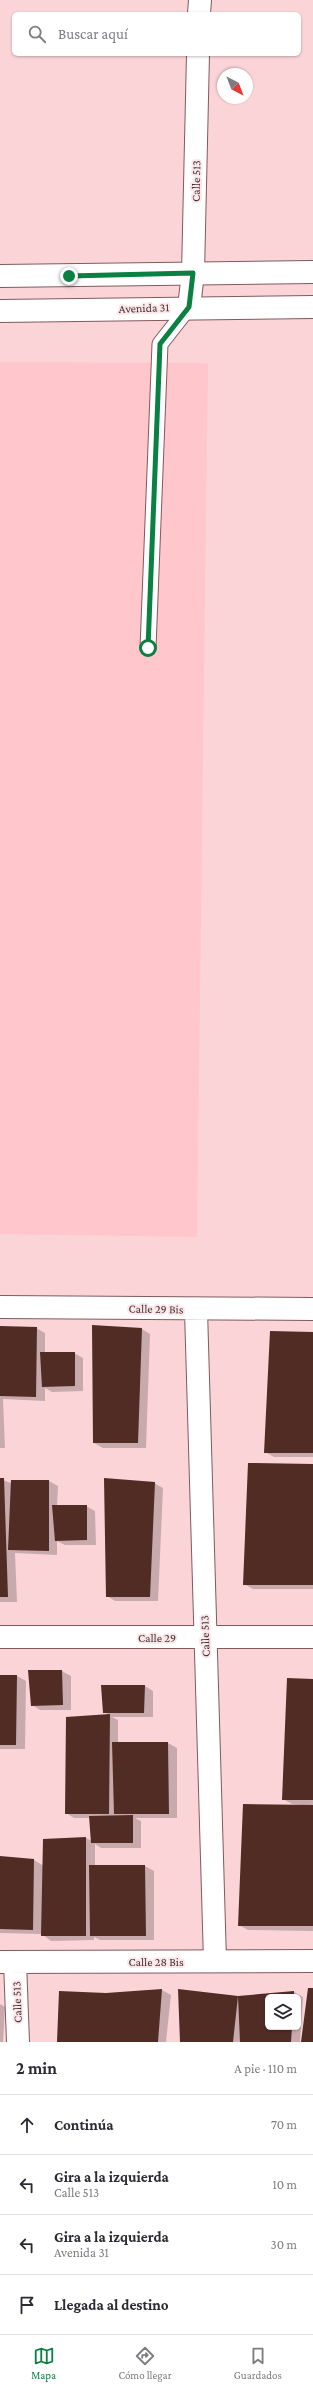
<!DOCTYPE html>
<html lang="es">
<meta charset="utf-8">
<style>
:root{--surface:#fff;--page:#f2f2f3;--text:#2b2b33;--muted:#7c7c81;--line:#e1e1e2;--accent:#0b8043}
body{margin:0;font-family:"Crimson Pro",serif;background:var(--page);color:var(--text)}
.controls{position:absolute;right:12px;bottom:12px;display:grid;overflow:hidden;border-radius:6px;box-shadow:0 1px 3px #0004}
.controls button{width:36px;height:36px;display:grid;place-items:center;padding:0;border:0;border-bottom:1px solid var(--line);background:var(--surface);color:var(--text);font:20px sans-serif}
.compass{position:absolute;left:217px;top:68px;width:36px;height:36px;border-radius:50%;background:var(--surface);box-shadow:0 1px 3px #0004;rotate:138deg}
.stop{position:absolute;width:12px;height:12px;margin:-9px;border:3px solid #0b8043;border-radius:50%;background:#fff}
.stop.end{background:#0b8043;border-color:#fff;box-shadow:0 1px 4px #0008}
.list{margin:0;padding:0;list-style:none}
h2{display:flex;justify-content:space-between;align-items:center;height:52px;margin:0;padding:0 16px;font-size:17px}
h2 small{font-size:13px;font-weight:400;color:var(--muted)}
.list li{display:grid;grid-template-columns:26px 1fr auto;gap:12px;align-items:center;box-sizing:border-box;height:60px;padding:0 16px;border-top:1px solid var(--line)}
.list b{display:block;font-size:15px;white-space:nowrap}
.list p{margin:0;font-size:13px;white-space:nowrap;color:var(--muted)}
.list em{font-size:13px;font-style:normal;color:var(--muted)}
.icon{flex:none;width:22px;height:22px;fill:none;stroke:currentColor;stroke-width:2;stroke-linecap:round;stroke-linejoin:round}
.map{position:relative;flex:none;width:313px;height:2042px;overflow:hidden}
.search{position:absolute;background:var(--surface);box-shadow:0 1px 3px #0004;left:12px;right:12px;top:12px;height:44px;display:flex;align-items:center;gap:10px;box-sizing:border-box;padding:0 14px;border-radius:6px;color:var(--muted);font-size:15px}
.sheet{height:292px;background:var(--surface)}
nav{display:flex;justify-content:space-around;align-items:center;box-sizing:border-box;height:56px;border-top:1px solid var(--line);background:var(--surface);font-size:11px;color:var(--muted)}
nav a{display:grid;justify-items:center;gap:2px}
nav .on{color:var(--accent)}
.map>svg:first-child{display:block}
.built{fill:#ffc6cc}
.shadow{fill:#0003;fill-rule:evenodd}
.building{fill:#502c25}
.lines{fill:none;stroke-linecap:round;stroke-linejoin:round}
.lane-casing{stroke:#82595e;stroke-width:17}
.street-casing{stroke:#82595e;stroke-width:24}
.secondary-casing{stroke:#82595e;stroke-width:24}
.lane{stroke:#fff;stroke-width:15}
.street{stroke:#fff;stroke-width:22}
.secondary{stroke:#fff;stroke-width:22}
.route{stroke:#0b8043;stroke-width:5}
.labels{text-anchor:middle;stroke-width:4;stroke-linejoin:round;paint-order:stroke}
.street-label{font-size:12px;fill:#463335;stroke:#fbe7e9}
</style>
<div class="map">
<svg width="313" height="2042" viewBox="0 0 313 2042">
<rect width="100%" height="100%" fill="#fbd4d8"/>
<path class="built" d="M0 362 208 363 197 1237 0 1234Z"/>
<path class="shadow" d="M0 1327 36 1328 45 1333V1353H74L83 1358V1391L52 1392 45 1388V1401L3 1399 5 1448H0Z
M142 1329 150 1334 146 1448H103L94 1443Z
M313 1333V1457H274L265 1452Z
M313 1465V1589H253L244 1584Z
M0 1479 11 1483 49 1481 58 1486 57 1506H86L95 1511 96 1545H65L57 1541V1555L15 1553 17 1602H0Z
M154 1483 163 1488 158 1601H115L107 1596Z
M29 1671H62L71 1676V1710H40L32 1705Z
M0 1676H17L26 1681 25 1749H0Z
M313 1680V1931L248 1930 239 1925 310 1806 292 1804 283 1799Z
M145 1686 153 1691V1717H112L118 1720V1743H168L177 1748V1818H135L141 1821V1848H101L95 1844V1866H145L154 1871V1940H100L94 1937V1940L51 1941 42 1934 0 1933V1857L34 1860 44 1866V1840L86 1838 92 1841 90 1818H74L66 1813 109 1715 104 1712Z
M162 1990 171 1995 166 2042H58L106 1994Z
M179 1990 238 1997 294 1992 303 1997 300 2042H181ZM268 1997H298V2027H268Z
M0 2004 5 2007 3 2042H0Z"/>
<path class="building" d="M92 1325 142 1328 138 1443H93Z
M0 1326 37 1327 36 1397 0 1396Z
M270 1331 313 1332V1453H264Z
M40 1352H75V1386L42 1387Z
M248 1463 313 1464V1585H243Z
M0 1478H4L8 1597H0Z
M104 1478 155 1482 150 1597H106Z
M11 1480H49V1551L8 1550Z
M52 1505H87V1540L55 1541Z
M28 1670H62L63 1705 31 1706Z
M0 1675H17L16 1745H0Z
M287 1678 313 1679V1800H282Z
M101 1685H145L144 1713H103Z
M110 1714 109 1814H65L66 1717Z
M112 1742H168L169 1814H114Z
M243 1804 313 1805V1926H238Z
M133 1815V1843H91L89 1816Z
M86 1837V1936H41L43 1839Z
M0 1856 34 1859 33 1930 0 1929Z
M89 1865H145L146 1936H90Z
M308 1988H313V2042H301Z
M162 1989 158 2042H57L59 1991 106 1993Z
M178 1989 238 1996 294 1991V1997H268V2027H292L291 2042H240L238 1996 233 2042H180Z"/>
<g class="lines">
<defs>
<path id="lane" d="M148 648 160 344 189 307"/>
<path id="street" d="M199 14 200 0
M189 307 193 273 198 54
M0 1307 313 1309
M196 1310 215 1961
M0 1637H313
M0 1962 313 1961
M15 1962 18 2042"/>
<path id="secondary" d="M0 276 313 272
M0 311 313 307"/>
</defs>
<use href="#lane" class="lane-casing"/>
<use href="#street" class="street-casing"/>
<use href="#secondary" class="secondary-casing"/>
<use href="#lane" class="lane"/>
<use href="#street" class="street"/>
<use href="#secondary" class="secondary"/>
</g>
<g class="lines">
<path class="route" d="M69 276 193 273 189 307 160 344 148 648"/>
</g>
<g class="labels">
<g class="street-label">
<text transform="translate(196 181) rotate(-89)" y="4">Calle 513</text>
<text transform="translate(144 308) rotate(-2)" y="4">Avenida 31</text>
<text transform="translate(156 1309) rotate(1)" y="4">Calle 29 Bis</text>
<text transform="translate(205 1636) rotate(-92)" y="4">Calle 513</text>
<text x="157" y="1642">Calle 29</text>
<text x="156" y="1966">Calle 28 Bis</text>
<text transform="translate(17 2002) rotate(-92)" y="4">Calle 513</text>
</g>
</g>
</svg>
<div class="controls">
<button><svg class="icon" aria-label="layers" viewBox="0 0 24 24"><path d="M12 4l9 5-9 5-9-5zM3 14l9 5 9-5"/></svg></button>
</div>
<svg class="compass" viewBox="-18 -18 36 36"><path d="M0-13l5 13h-10z" fill="#e53935"/><path d="M0 13l5-13h-10z" fill="#7c7c81"/></svg>
<div class="stop" style="left:148px;top:648px"></div>
<div class="stop end" style="left:69px;top:276px"></div>
<div class="search"><svg class="icon" aria-label="search" viewBox="0 0 24 24"><circle cx="10" cy="10" r="6"/><path d="M15 15l6 6"/></svg>Buscar aquí</div>
</div>
<section class="sheet">
<h2>2 min<small>A pie · 110 m</small></h2>
<ul class="list">
<li><svg class="icon" aria-label="ahead" viewBox="0 0 24 24"><path d="M12 20V5M6 11l6-6 6 6"/></svg><div><b>Continúa</b></div><em>70 m</em></li>
<li><svg class="icon" aria-label="left" viewBox="0 0 24 24"><path d="M17 20v-9H6M10 6l-5 5 5 5"/></svg><div><b>Gira a la izquierda</b><p>Calle 513</p></div><em>10 m</em></li>
<li><svg class="icon" aria-label="left" viewBox="0 0 24 24"><path d="M17 20v-9H6M10 6l-5 5 5 5"/></svg><div><b>Gira a la izquierda</b><p>Avenida 31</p></div><em>30 m</em></li>
<li><svg class="icon" aria-label="arrive" viewBox="0 0 24 24"><path d="M6 21V4h12l-3 4 3 4H6"/></svg><div><b>Llegada al destino</b></div></li>
</ul>
</section>
<nav>
<a class="on"><svg class="icon" aria-label="map" viewBox="0 0 24 24"><path d="M3 6l6-2 6 2 6-2v14l-6 2-6-2-6 2zM9 4v14M15 6v14"/></svg>Mapa</a>
<a><svg class="icon" aria-label="directions" viewBox="0 0 24 24"><path d="M12 3l9 9-9 9-9-9zM9 14v-3h6M13 9l2 2-2 2"/></svg>Cómo llegar</a>
<a><svg class="icon" aria-label="saved" viewBox="0 0 24 24"><path d="M7 4h10v16l-5-4-5 4z"/></svg>Guardados</a>
</nav>
